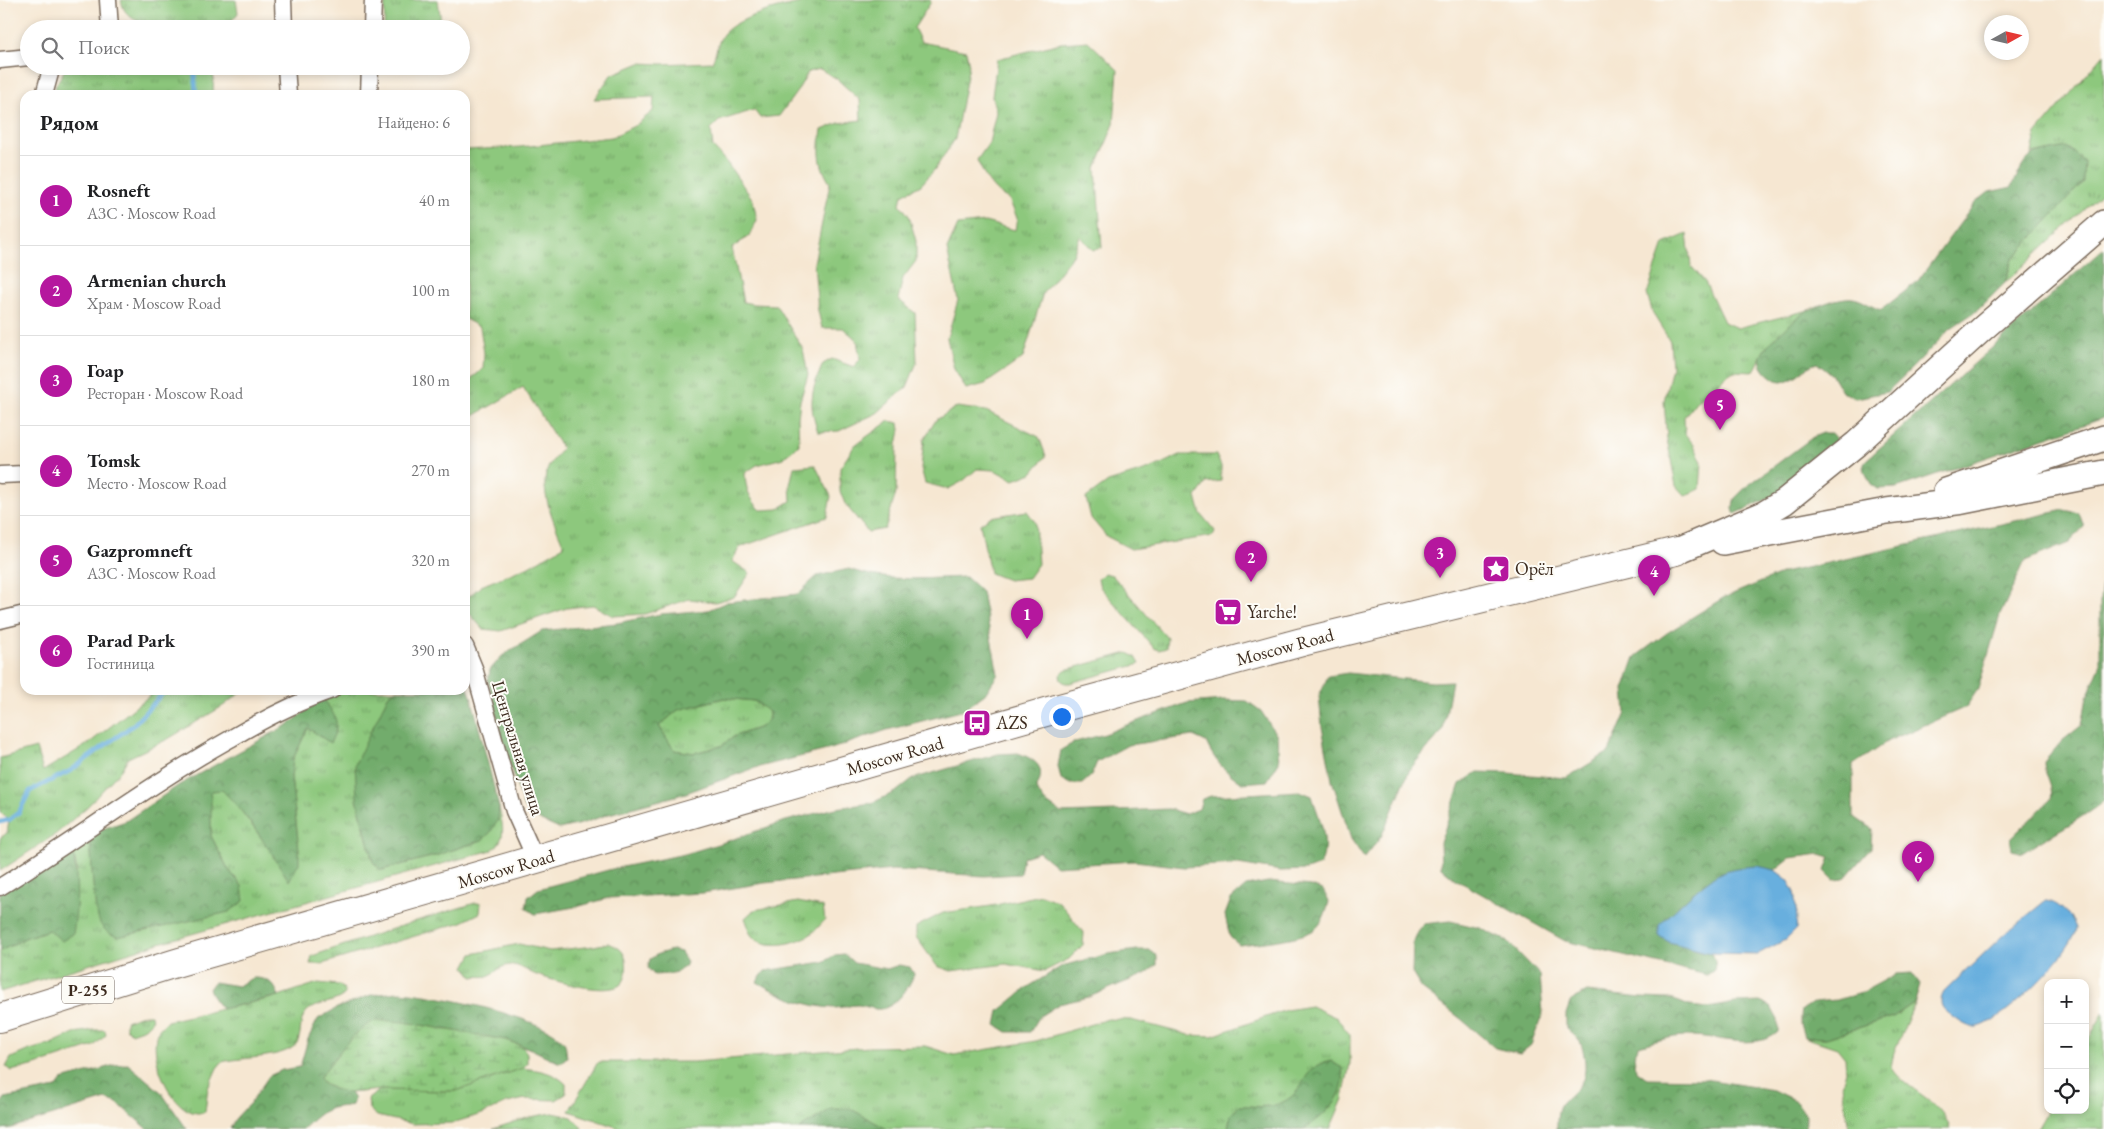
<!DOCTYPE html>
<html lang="ru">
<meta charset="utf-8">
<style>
:root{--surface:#fff;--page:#f2f2f2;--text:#202124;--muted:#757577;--line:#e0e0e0;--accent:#b5179e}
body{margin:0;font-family:"EB Garamond",serif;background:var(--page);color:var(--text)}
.controls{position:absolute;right:15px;bottom:15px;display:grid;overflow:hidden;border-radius:10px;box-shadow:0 2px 8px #0003}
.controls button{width:45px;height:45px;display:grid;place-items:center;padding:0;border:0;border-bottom:1px solid var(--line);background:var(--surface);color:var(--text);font:25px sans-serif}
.compass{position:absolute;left:1984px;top:15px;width:45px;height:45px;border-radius:50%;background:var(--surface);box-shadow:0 2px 8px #0003;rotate:82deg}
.you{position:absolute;left:1061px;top:716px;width:18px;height:18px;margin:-12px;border:4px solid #fff;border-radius:50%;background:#1a73e8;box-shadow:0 0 0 8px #1a73e833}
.badge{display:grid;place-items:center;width:32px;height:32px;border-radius:50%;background:var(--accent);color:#fff;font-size:16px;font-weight:700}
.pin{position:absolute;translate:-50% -41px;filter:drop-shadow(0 1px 2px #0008)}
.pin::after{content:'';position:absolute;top:26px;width:18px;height:15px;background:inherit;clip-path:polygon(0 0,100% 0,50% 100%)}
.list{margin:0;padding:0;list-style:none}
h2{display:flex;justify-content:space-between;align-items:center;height:65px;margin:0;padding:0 20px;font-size:21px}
h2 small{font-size:16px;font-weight:400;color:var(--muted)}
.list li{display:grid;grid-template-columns:32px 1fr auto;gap:15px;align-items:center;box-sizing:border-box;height:90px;padding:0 20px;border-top:1px solid var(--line)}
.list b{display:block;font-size:19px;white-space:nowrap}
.list p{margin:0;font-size:16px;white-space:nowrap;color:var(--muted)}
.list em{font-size:16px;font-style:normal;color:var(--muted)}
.icon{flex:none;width:28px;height:28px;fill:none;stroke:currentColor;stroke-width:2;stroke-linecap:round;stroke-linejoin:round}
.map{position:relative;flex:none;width:2104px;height:1129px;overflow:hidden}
.search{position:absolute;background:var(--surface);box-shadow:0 2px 8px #0003;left:20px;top:20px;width:450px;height:55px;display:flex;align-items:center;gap:12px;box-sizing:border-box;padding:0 18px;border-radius:28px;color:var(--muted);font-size:19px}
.panel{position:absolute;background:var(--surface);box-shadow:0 2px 8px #0003;left:20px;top:90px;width:450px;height:605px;border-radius:15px}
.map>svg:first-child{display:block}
.grass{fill:url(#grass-tufts);stroke:#64794e}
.forest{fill:url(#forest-crowns);stroke:#566b45;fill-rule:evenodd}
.wetland{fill:url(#wetland-marsh);stroke:#64794e}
.water{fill:#67afde;stroke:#516c7e}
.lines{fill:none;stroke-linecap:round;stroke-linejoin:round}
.stream{stroke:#67afde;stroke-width:4.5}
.street-casing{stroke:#7c6c5d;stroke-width:19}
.primary-casing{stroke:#7c6c5d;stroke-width:28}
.highway-casing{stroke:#7c6c5d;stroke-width:30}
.street{stroke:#fff;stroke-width:16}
.primary{stroke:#fff;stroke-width:25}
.highway{stroke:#fff;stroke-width:28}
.labels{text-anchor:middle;stroke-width:4;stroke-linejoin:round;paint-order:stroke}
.shield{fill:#fdfcf7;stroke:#75695f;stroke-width:1}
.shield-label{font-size:16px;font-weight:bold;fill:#3b2a1e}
.poi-label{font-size:18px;fill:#3b2a1e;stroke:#fdfcf7;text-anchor:start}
.street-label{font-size:18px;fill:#3b2a1e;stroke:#fdfcf7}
</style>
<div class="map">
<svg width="2104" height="1129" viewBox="0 0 2104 1129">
<defs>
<pattern id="grass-tufts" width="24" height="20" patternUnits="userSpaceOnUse" patternTransform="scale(1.25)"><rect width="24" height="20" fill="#8dc87d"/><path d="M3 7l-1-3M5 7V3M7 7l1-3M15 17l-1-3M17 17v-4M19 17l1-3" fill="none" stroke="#74a366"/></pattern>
<pattern id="forest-crowns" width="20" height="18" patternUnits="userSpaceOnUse" patternTransform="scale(1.25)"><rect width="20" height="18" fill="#72ac6c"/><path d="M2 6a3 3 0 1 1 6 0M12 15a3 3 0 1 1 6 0" fill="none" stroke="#5f8c58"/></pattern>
<pattern id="wetland-marsh" width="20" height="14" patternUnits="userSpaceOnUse" patternTransform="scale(1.25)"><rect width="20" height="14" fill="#8dc87d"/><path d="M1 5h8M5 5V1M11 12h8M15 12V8" fill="none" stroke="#74a366"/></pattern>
</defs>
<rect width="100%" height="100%" fill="#fdfcf7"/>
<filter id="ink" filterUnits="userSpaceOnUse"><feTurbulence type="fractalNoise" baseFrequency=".02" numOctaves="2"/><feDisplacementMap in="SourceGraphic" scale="10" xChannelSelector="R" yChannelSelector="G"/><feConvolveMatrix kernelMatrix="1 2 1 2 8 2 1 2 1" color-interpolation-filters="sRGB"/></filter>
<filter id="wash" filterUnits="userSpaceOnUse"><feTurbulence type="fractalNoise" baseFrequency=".0096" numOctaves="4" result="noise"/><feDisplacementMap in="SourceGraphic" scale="20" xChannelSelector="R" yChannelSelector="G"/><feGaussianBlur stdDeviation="1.12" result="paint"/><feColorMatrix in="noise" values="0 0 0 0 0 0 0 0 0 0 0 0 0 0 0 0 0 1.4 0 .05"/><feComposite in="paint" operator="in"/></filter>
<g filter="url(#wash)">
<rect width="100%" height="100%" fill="#f6e7d2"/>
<path class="grass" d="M121 0H236L238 13 229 24C201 26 144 37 125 11 123 8 122 3 121 0Z
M385 0H438L442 29H384Z
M822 0H930L931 2 914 28 921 42 966 51 969 65 955 139 935 169 921 185 902 195 900 204 909 216 916 241V261L903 278 898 299 915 313 917 362 907 387 877 413 839 431 818 432C808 404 811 391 823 364L832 359 854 367 860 359 857 340 843 328H822L818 311 814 263 830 183C819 166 818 151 822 130L839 123 861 120 860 100 837 79 820 69 808 72 798 90 779 116 760 118 754 110 719 121 711 129 713 147 727 163 753 200 757 220 749 236 732 248 743 302 753 304 776 305 803 349 808 375 800 401 798 418 799 445 783 458 757 465 745 473C745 488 750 500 761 510L778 509 791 501 790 485 794 467 815 465 831 496 827 517 740 547 732 561 750 573 734 597 715 602 689 599 645 614 613 616 593 605 567 608 501 631 483 629 469 613 468 597 481 586 527 567 564 546C556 526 539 492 547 471 549 463 558 455 562 448L523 387 465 421V384L483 369 484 353 480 327 465 319V150L520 147 612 137 636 125 653 111 654 97 594 99 611 75 640 63 661 64 712 62C716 54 718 40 724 33 742 14 796 2 822 0Z
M1088 41 1118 70 1114 124 1096 168 1102 247 1093 250 1080 236 1073 255 1043 293 1023 358 985 384 966 389 954 369 947 338 958 300 947 249 958 225 985 222 1015 230 1017 218 1009 199C991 191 985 177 977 160L989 143 996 112 992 97 997 59 1061 43Z
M2104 54V191L2005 283 2012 260 2029 241 2067 147 2032 154 2036 134Z
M67 66H214L213 95H54L56 85Z
M1687 234 1691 266 1705 282 1724 322 1737 328 1809 310C1792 323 1776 334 1764 351 1759 357 1760 363 1753 372L1734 371 1724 377 1717 387 1698 399 1684 417 1685 434 1694 445 1702 462 1700 489 1685 496 1676 486 1667 439 1664 401 1672 367 1670 341 1653 314 1647 294 1664 244Z
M957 407 986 411 1039 437 1046 456 1032 473 1014 480 994 470 977 469 963 481 948 489 925 483 921 468 924 439 936 420Z
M889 421 899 423 900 430 897 445 896 493 885 529 868 532 845 504 840 491V468L855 445Z
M1180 455H1216L1221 466V481L1206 483 1196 497 1201 514 1215 531 1213 536 1131 549 1106 536 1091 518 1086 498 1108 482 1150 469Z
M1027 511 1035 522 1038 564 1028 578 1008 580 990 573 980 524 990 517Z
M1104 573 1112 575 1167 638 1166 648 1159 650 1154 648 1100 587 1098 579Z
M1128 653 1136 657 1140 664 1070 683H1065L1061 680 1060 675 1065 670Z
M157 690H244L223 706 168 739 128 758 121 770 88 806 56 834 0 871V838L7 833 9 821 0 812V758L36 748 43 771 88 744Z
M340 690H395L388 696 357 799 373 862 381 870 438 855 482 840 498 820 499 807C502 824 508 838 492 850L163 942 0 992V951L27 937 49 930 77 871 72 846 90 837 94 894 100 923 242 886 228 869 211 836 210 791 222 790 234 801 262 839 299 850 291 777 293 759 308 728 330 742 323 698Z
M724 698 754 701 769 712V719L761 727 735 736 721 746 694 753 674 750 659 726 678 710Z
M1041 895 1059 902 1084 933 1083 945 1069 959 1045 971 1006 964 951 971 937 966 916 937V927L943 913 991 906Z
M798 902 823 907 825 920C821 924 816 930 811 934 797 944 761 952 750 933 748 928 747 922 745 918L754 910Z
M475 903H481L480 913 462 922 322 964H310L312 956 413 922Z
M608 943C618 947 623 949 626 960 627 968 627 980 620 985 605 996 550 980 534 974 527 971 519 965 512 965 500 965 497 972 488 976 484 977 477 976 473 977L465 967 472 954 519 944 550 951 594 946Z
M318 983 339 985 344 989 345 994C335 1004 318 1002 307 1011 299 1019 302 1031 298 1041 291 1059 239 1057 222 1062L217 1068 208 1088 205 1112C175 1122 148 1058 157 1033 158 1029 164 1025 167 1021L272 998Z
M1915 1002 1894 1052 1891 1067C1907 1092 1942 1099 1950 1129H1849L1842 1085 1846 1071 1845 1058 1837 1048 1804 1037 1826 1038 1893 1017Z
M1311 1006 1337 1018 1350 1035V1063L1343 1099 1330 1129H622L569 1111 598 1062H694L869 1047 925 1046 954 1055 1036 1041 1108 1019 1131 1020 1189 1035 1212 1036 1286 1010Z
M2104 1012V1129H2037L2048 1110H2085V1045Z
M142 1015H151L152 1021 145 1028 131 1033 126 1028V1021Z
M94 1030H105L106 1035 94 1046 32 1066 11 1071 6 1067 11 1058 29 1050 49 1045 74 1033Z
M522 1068C539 1070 554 1072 566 1084V1094L556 1100 525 1099 507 1103 482 1114 452 1123 413 1124 377 1116 369 1109 368 1099 380 1090 456 1091Z
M553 1113 572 1117 583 1129H493L530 1117Z"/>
<path class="forest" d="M2067 147 2084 162 2083 182 2012 260 2005 283 1978 310 1951 328 1912 368 1887 392 1856 398 1842 392 1832 375 1817 363C1804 366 1795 382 1781 381 1774 380 1766 374 1763 368 1760 364 1760 358 1762 354 1767 342 1798 316 1809 310 1819 305 1835 299 1846 298 1860 296 1868 306 1881 310L1917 282 1975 203 1989 192 2012 187C2029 150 2029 155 2067 147Z
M2104 248V418L1896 488 1878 489 1871 484 1863 468 1865 461Z
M1823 433H1832L1837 439V445L1787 490 1735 514 1733 509 1734 499 1746 487 1813 437Z
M2064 510 2079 513 2084 527 2069 543 2025 561 2000 615 1978 689 1966 707 1888 741 1853 765V816L1872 829 1871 848 1844 879 1834 880 1825 871 1830 857 1820 854 1790 858 1775 870C1732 861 1714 876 1684 904L1689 948 1710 953 1716 960 1714 970 1707 975 1565 941 1455 879 1441 867 1440 843 1460 784 1478 772 1507 773 1566 778 1609 752 1626 713 1624 689 1635 657 1667 633 1723 598 1783 573Z
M2104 565V801C2079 821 2049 835 2022 853L2012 850 2011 838 2051 799C2054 785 2044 776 2044 762L2062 741 2082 725 2087 697 2100 666V599Z
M849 569C889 583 925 578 966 577L982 592 998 674 985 694 961 711 887 730 831 749 755 768 683 794 609 814 581 824 559 829 541 821 524 808 505 749 488 680 490 670 502 656 542 631 617 623 661 614 708 610 727 602 798 594 817 576ZM724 698 754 701 769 712V719L761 727 735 736 721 746 694 753 674 750 659 726 678 710Z
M1348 673 1433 682 1452 681 1443 730 1410 769 1381 837 1364 858 1351 839 1332 780 1322 727 1319 696 1328 676Z
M465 681 471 696 499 807 498 820 490 833 482 840 438 855 381 870 373 862 357 799 355 764 388 696 395 690H465Z
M323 698C335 716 342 722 330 743L308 728 293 759 291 777 299 850V863L289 881C269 849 249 816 222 790L211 791V836L228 869 242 886 244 901 229 912 118 937C110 934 104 931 100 923 92 905 92 858 90 837L102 829 126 821 179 785 289 724Z
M1223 700 1247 701 1261 711 1277 736 1279 762 1267 781 1242 783C1224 770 1215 762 1206 742L1193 736 1128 745 1097 762 1091 776 1082 784H1070L1061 779 1058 766 1061 750 1075 742 1105 734 1124 726 1187 703Z
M1018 753C1037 760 1047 768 1036 789L1044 801 1061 813 1169 809 1186 814 1199 809 1202 799 1211 796 1300 791 1312 796C1319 818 1331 843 1320 865L1307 870 1281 871 1238 864 1184 867 1135 861 1056 866 1039 852 1023 857 1020 874 984 876 893 870 764 883 703 893 609 898 580 906 535 914 526 908 528 897 538 889 612 869 685 854 728 841 782 822 836 808 872 803 897 791 912 779 998 754Z
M72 846C78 876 78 904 73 934L62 941 49 930 27 937 0 951V893Z
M1268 882 1311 886 1323 890 1329 902C1326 911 1323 923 1315 929 1304 939 1255 943 1239 945L1230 937 1225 915 1231 899 1246 886Z
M1450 921 1480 928 1507 941 1540 975 1543 1013 1531 1045 1520 1054 1495 1048 1461 1019 1421 988 1412 973 1413 941 1423 924Z
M672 950 681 952 687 962C680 975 667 974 654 975L648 968 650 959 658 954Z
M1137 950H1150L1157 956V965L1145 974 1089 997 1059 1004 1040 1016 1030 1032H1007L996 1025 999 1011 1028 987 1062 966 1108 954Z
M844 954 854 963 887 969 899 965 910 967 914 974C910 987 895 1008 880 1009 873 1010 865 1005 857 1005 850 1005 842 1008 834 1008 806 1007 782 996 757 982L765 971 823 962 835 955Z
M1912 973 1920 984 1915 1002 1893 1017 1826 1038 1804 1037 1800 1024 1802 1010 1814 1002 1836 1000 1861 993 1896 974Z
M252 978C267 978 273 981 279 996L222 1009 214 999 209 989 214 982 238 986Z
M398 992C430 993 545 1017 564 1042 566 1045 566 1052 567 1057L560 1063 531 1049 505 1040 403 1022 349 1042 320 1077 323 1083 334 1089 350 1093 354 1099 352 1105C345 1107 338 1106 332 1108 321 1111 312 1121 303 1129H230L235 1119 251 1102 269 1076 282 1070 300 1067 308 1039 318 1019 337 1008 371 995Z
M1587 992 1642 998 1670 999 1690 1006 1708 1008 1735 1003 1760 1002 1771 1007 1778 1020V1032C1756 1052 1715 1035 1688 1036 1671 1036 1656 1041 1639 1046L1634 1055 1636 1071 1647 1078 1705 1079 1773 1090 1796 1101 1806 1115 1805 1129H1557C1556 1097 1566 1104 1581 1083 1588 1074 1585 1052 1580 1042 1577 1037 1570 1032 1566 1028V1014L1571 1000Z
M1331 1061 1342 1068C1342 1072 1344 1076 1343 1080 1343 1100 1319 1120 1304 1129H1229L1228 1127 1231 1114 1239 1106C1252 1105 1265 1109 1278 1104 1309 1093 1298 1067 1331 1061Z
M128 1064 161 1092 187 1129H148L117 1103 106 1099 11 1128 0 1129V1105L5 1098 56 1088 62 1080 115 1065Z
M831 1109H851L887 1129H799Z"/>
<path class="wetland" d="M377 1020 403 1022 505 1040 522 1046 527 1053V1064L522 1068 456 1091 380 1090 350 1093 334 1089 322 1083 320 1077C336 1058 353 1029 377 1020Z"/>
<path class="water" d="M1758 866 1775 870 1788 880 1794 890 1797 918 1796 929 1785 940 1758 954 1710 953 1669 942 1659 936V925C1675 911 1705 879 1723 872 1735 867 1746 867 1758 866Z
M2045 901C2058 901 2072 917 2076 928 2075 951 2000 1025 1977 1027 1967 1029 1955 1018 1947 1012 1939 1006 1940 999 1944 992L2002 936Z"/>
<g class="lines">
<path class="stream" d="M194 67 196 95
M0 822 9 820 19 812 30 791 70 771 133 725 166 690"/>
</g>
</g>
<g filter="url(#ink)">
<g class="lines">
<defs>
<path id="street" d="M108 0 110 29
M283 0 284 29
M372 29 373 0
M0 60 29 57
M286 66 288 95
M44 95 52 66
M369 95 370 66
M0 475 25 474
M0 620 25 614
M465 646 474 668 514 811 536 860
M0 887C77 839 150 784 230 739 262 720 297 702 332 690"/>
<path id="primary" d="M1946 491 2104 438
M1723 542 1887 511 1963 501 2104 473
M1677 551 1764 514 1784 502 1856 444 1982 329 2104 223"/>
<path id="highway" d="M0 1018 176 963 1049 711 1302 642 1677 551"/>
</defs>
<use href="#street" class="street-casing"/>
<use href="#primary" class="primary-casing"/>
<use href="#highway" class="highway-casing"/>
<use href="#street" class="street"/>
<use href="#primary" class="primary"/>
<use href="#highway" class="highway"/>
</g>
</g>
<defs>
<symbol id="sight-square" viewBox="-11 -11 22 22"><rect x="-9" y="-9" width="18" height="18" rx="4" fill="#b5179e" stroke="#fdfcf7"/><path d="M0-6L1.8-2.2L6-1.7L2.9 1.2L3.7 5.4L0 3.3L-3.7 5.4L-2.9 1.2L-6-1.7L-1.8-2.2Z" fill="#fff"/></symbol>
<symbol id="supermarket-square" viewBox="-11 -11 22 22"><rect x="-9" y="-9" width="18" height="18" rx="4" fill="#b5179e" stroke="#fdfcf7"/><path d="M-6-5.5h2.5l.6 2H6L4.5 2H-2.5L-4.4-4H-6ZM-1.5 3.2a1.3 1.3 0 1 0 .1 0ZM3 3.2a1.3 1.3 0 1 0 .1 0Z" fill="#fff"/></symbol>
<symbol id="bus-square" viewBox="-11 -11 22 22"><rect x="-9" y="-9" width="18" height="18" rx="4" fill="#b5179e" stroke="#fdfcf7"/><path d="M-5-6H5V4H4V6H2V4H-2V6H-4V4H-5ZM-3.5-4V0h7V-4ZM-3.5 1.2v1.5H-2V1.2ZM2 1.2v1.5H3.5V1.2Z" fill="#fff"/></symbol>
</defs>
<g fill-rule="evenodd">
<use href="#sight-square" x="1480" y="553" width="32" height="32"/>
<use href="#supermarket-square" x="1212" y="596" width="32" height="32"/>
<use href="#bus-square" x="961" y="707" width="32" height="32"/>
</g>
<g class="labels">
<rect class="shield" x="62" y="976.5" width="52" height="27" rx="4"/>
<g class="shield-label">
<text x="88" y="996">Р-255</text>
</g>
<g class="poi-label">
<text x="1515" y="575">Орёл</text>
<text x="1247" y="618">Yarche!</text>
<text x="996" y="729">AZS</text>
</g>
<g class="street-label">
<text transform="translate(1285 647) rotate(-15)" y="6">Moscow Road</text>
<text transform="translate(518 748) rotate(73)" y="6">Центральная улица</text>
<text transform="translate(895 756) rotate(-16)" y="6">Moscow Road</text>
<text transform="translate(506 869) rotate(-16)" y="6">Moscow Road</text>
</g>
</g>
</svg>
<div class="controls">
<button>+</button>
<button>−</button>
<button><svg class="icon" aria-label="locate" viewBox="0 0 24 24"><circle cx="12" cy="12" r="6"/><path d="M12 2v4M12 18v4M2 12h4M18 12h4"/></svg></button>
</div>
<svg class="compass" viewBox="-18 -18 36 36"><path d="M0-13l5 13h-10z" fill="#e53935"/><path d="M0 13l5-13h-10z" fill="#757577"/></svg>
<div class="you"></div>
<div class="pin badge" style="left:1027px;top:639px">1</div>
<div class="pin badge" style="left:1251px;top:582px">2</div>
<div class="pin badge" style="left:1440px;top:578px">3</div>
<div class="pin badge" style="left:1654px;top:596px">4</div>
<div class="pin badge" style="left:1720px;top:430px">5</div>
<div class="pin badge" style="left:1918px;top:882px">6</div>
<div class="search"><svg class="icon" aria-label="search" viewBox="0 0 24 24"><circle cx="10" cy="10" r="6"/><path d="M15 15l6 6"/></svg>Поиск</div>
<section class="panel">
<h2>Рядом<small>Найдено: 6</small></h2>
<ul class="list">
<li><span class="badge">1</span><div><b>Rosneft</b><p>АЗС · Moscow Road</p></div><em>40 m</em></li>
<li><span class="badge">2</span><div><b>Armenian church</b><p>Храм · Moscow Road</p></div><em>100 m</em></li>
<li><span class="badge">3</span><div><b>Гоар</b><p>Ресторан · Moscow Road</p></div><em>180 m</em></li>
<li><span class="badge">4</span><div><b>Tomsk</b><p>Место · Moscow Road</p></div><em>270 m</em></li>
<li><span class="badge">5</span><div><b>Gazpromneft</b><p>АЗС · Moscow Road</p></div><em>320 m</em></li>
<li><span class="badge">6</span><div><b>Parad Park</b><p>Гостиница</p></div><em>390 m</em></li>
</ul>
</section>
</div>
